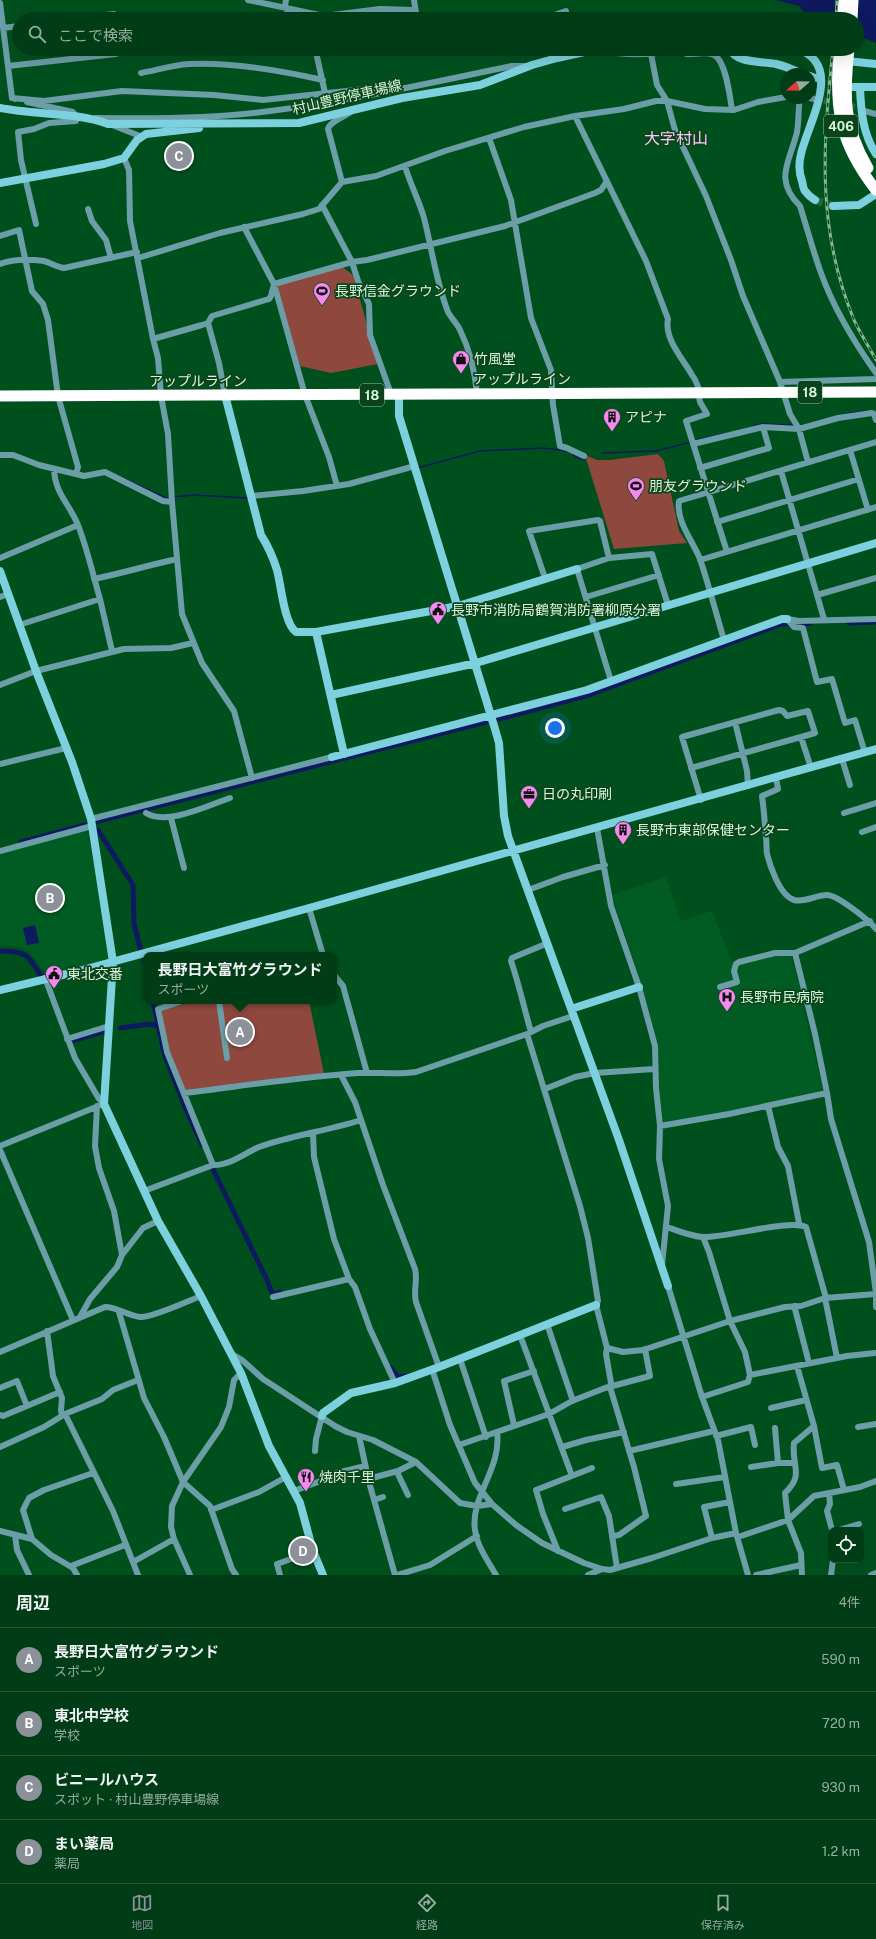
<!DOCTYPE html>
<html lang="ja">
<meta charset="utf-8">
<style>
:root{--surface:#003c16;--page:#0e4723;--text:#f1f3f6;--muted:#95ada1;--line:#225635;--accent:#8c9099}
body{margin:0;font-family:"Public Sans","Noto Sans JP",sans-serif;background:var(--page);color:var(--text)}
.controls{position:absolute;right:12px;bottom:12px;display:grid;overflow:hidden;border-radius:8px;box-shadow:0 4px 16px #0002}
.controls button{width:36px;height:36px;display:grid;place-items:center;padding:0;border:0;border-bottom:1px solid var(--line);background:var(--surface);color:var(--text);font:20px sans-serif}
.compass{position:absolute;left:780px;top:68px;width:36px;height:36px;border-radius:50%;background:var(--surface);box-shadow:0 4px 16px #0002;rotate:250deg}
.you{position:absolute;left:555px;top:728px;width:14px;height:14px;margin:-10px;border:3px solid #fff;border-radius:50%;background:#1a73e8;box-shadow:0 0 0 6px #1a73e833}
.badge{display:grid;place-items:center;width:26px;height:26px;border-radius:50%;background:var(--accent);color:#fff;font-size:13px;font-weight:700}
.pin{position:absolute;translate:-50% -50%;border:2px solid #fff;box-shadow:0 1px 4px #0006}
.popup{position:absolute;left:143px;top:952px;width:194px;height:52px;box-sizing:border-box;display:grid;place-content:center;border-radius:8px;background:var(--surface);filter:drop-shadow(0 1px 3px #0005);font-size:13px;white-space:nowrap;color:var(--muted)}
.popup b{font-size:15px;color:var(--text)}
.popup::after{content:'';position:absolute;left:50%;top:100%;margin-left:-8px;border:8px solid transparent;border-top-color:var(--surface)}
.list{margin:0;padding:0;list-style:none}
h2{display:flex;justify-content:space-between;align-items:center;height:52px;margin:0;padding:0 16px;font-size:17px}
h2 small{font-size:13px;font-weight:400;color:var(--muted)}
.list li{display:grid;grid-template-columns:26px 1fr auto;gap:12px;align-items:center;box-sizing:border-box;height:64px;padding:0 16px;border-top:1px solid var(--line)}
.list b{display:block;font-size:15px;white-space:nowrap}
.list p{margin:0;font-size:13px;white-space:nowrap;color:var(--muted)}
.list em{font-size:13px;font-style:normal;color:var(--muted)}
.icon{flex:none;width:22px;height:22px;fill:none;stroke:currentColor;stroke-width:2;stroke-linecap:round;stroke-linejoin:round}
.map{position:relative;flex:none;width:876px;height:1575px;overflow:hidden}
.search{position:absolute;background:var(--surface);box-shadow:0 4px 16px #0002;left:12px;right:12px;top:12px;height:44px;display:flex;align-items:center;gap:10px;box-sizing:border-box;padding:0 14px;border-radius:22px;color:var(--muted);font-size:15px}
.sheet{height:308px;background:var(--surface)}
nav{display:flex;justify-content:space-around;align-items:center;box-sizing:border-box;height:56px;border-top:1px solid var(--line);background:var(--surface);font-size:11px;color:var(--muted)}
nav a{display:grid;justify-items:center;gap:2px}
nav .on{color:var(--accent)}
.map>svg:first-child{display:block}
.built{fill:#015c24}
.green{fill:#8f483e}
.water{fill:#0f195f}
.lines{fill:none;stroke-linecap:round;stroke-linejoin:round}
.stream{stroke:#0f195f;stroke-width:1.5}
.canal{stroke:#0f195f;stroke-width:5}
.street-tunnel{stroke:#20693a;stroke-width:6;stroke-dasharray:6 3;stroke-linecap:butt}
.secondary-tunnel{stroke:#20693a;stroke-width:8;stroke-dasharray:8 4;stroke-linecap:butt}
.street{stroke:#6b9ea6;stroke-width:6}
.secondary{stroke:#7dd1df;stroke-width:8}
.highway{stroke:#fff;stroke-width:11}
.rail-casing{stroke:#83b791;stroke-width:3}
.rail{stroke:#0c431c;stroke-width:1.5;stroke-dasharray:4.5;stroke-linecap:butt}
.labels{text-anchor:middle;stroke-width:3.5;stroke-linejoin:round;paint-order:stroke}
.shield{fill:#0c431c;stroke:#99c2a1;stroke-width:1}
.shield-label{font-size:13px;font-weight:bold;fill:#d5f8da}
.street-label{font-size:14px;fill:#d5f8da;stroke:#0c431c}
.poi-label{font-size:14px;fill:#d5f8da;stroke:#0c431c;text-anchor:start}
.quarter-label{font-size:16px;fill:#f9c9f5;stroke:#0c431c}
</style>
<div class="map">
<svg width="876" height="1575" viewBox="0 0 876 1575">
<rect width="100%" height="100%" fill="#00501e"/>
<path class="built" d="M87 829 112 961 46 974 31 953 23 948 0 944V853Z
M666 877 681 921 712 911 731 960 739 964 778 954 788 955 792 958 822 1087 821 1091 762 1105 665 1123 661 1119 653 1028 645 996 612 895Z"/>
<path class="green" d="M341 266 353 275 368 328 369 342 376 354 378 364 331 373 300 366 276 285Z
M658 454 664 461 679 531 687 543 614 549 585 455 597 460H610Z
M199 1001H309L324 1074 185 1091 168 1052 160 1010Z"/>
<path class="water" d="M775 0H876V43L857 35V19C839 19 810 24 799 6Z
M35 925 39 943 27 945 23 928Z"/>
<g class="lines">
<path class="stream" d="M846 414 866 411
M753 426 762 424 793 425
M696 440 723 434
M602 453 656 451 691 442
M572 454 580 459H585
M417 468 480 451 543 448 567 451
M105 470 166 498H169
M173 497 193 495 249 498"/>
<path class="canal" d="M849 623 876 622
M795 625 811 623
M499 719 589 695 782 624H788
M95 822 486 722
M98 830 133 885 134 924 141 951
M21 842 85 825
M0 951C27 951 28 955 41 976
M144 957 146 968
M153 1001 164 1053 185 1107 202 1145
M120 1028 150 1024 158 1026
M71 1041 106 1031
M210 1163 267 1280 271 1291 275 1294 280 1292
M391 1368 398 1377 406 1376"/>
<path class="street-tunnel" d="M815 99 855 107"/>
<path class="secondary-tunnel" d="M816 78 842 84
M815 200 833 206"/>
<path class="street" d="M248 0 324 16 380 9 415 10
M286 0 285 6 291 19
M414 0 417 19
M0 3 12 98 15 99
M76 19 114 14
M200 19H203
M542 19 566 11
M3 28 19 26
M288 49 314 52 356 49
M595 49C623 56 651 56 679 49
M683 49 686 54C696 55 705 51 714 55 726 61 730 97 732 110
M633 51 649 49
M316 52 325 93
M651 54 657 85 667 101 675 130 706 196 731 260 743 296 780 382 790 414 799 429 808 462
M8 66 116 54 125 50 139 49
M141 73C157 70 173 65 189 64 230 62 283 71 323 80
M12 98 44 101 122 91 214 95 263 100 393 86 398 88
M800 98C798 109 799 121 797 132 790 162 773 179 800 206 807 228 813 251 821 273 834 309 854 342 876 373
M810 98 814 99
M27 102 73 112 77 117 76 121 49 123 34 129 18 132 21 160 36 224
M861 110 876 114
M575 116 646 261 668 319C664 339 683 359 692 375 696 380 698 387 700 392
M96 118C151 119 207 119 262 112 346 102 429 83 512 66H526
M112 125 140 136
M489 138 511 200 531 318 551 370 553 405 560 446 567 448 584 456
M124 158 129 170 130 221 153 339 158 358 161 396 168 434 172 502 182 614 202 663 234 711 252 778
M405 166C410 184 419 200 424 218 432 249 436 282 448 312 451 318 457 323 460 330 470 350 475 372 477 394
M342 182 328 129C330 121 345 117 352 111
M322 205 352 262 367 260 505 226 595 193 601 190 607 181
M88 209 92 221 106 240 111 258
M0 236 19 230 32 291 43 304 48 320 58 396 78 467 76 474
M138 258 220 233 303 214 319 209 342 182 376 176 445 151 524 127 575 116 624 109 656 101H667L705 109 734 110 758 102 786 97
M0 264C13 259 30 259 44 261 51 263 56 267 64 268L137 252
M208 323 219 363 225 395
M153 339 202 325 208 323 212 316 269 299 271 296 274 284 244 227
M780 382 876 379
M698 392 700 402 707 414 686 421 727 552
M693 444 763 427 799 429 838 418 872 413 874 414 876 420
M850 450 868 510
M0 455H13L39 465 84 476 105 472 163 501 172 502
M700 468 769 448 763 427
M781 471 824 619
M337 486 329 457 305 395 274 284 352 262 358 281 369 304 370 335 391 394
M252 496 303 491 349 484 415 466
M717 522 859 479
M0 558 78 525
M700 560 876 507
M545 578 529 531 598 520 600 521 609 558
M94 579C123 573 149 565 177 559
M817 595 876 578
M0 597 8 594
M586 597 659 575
M100 599 112 651
M787 619 794 627 803 628 817 682 832 679 845 723 855 720 865 753
M787 619 799 621 876 619
M19 625 100 599C93 575 87 548 78 525 69 503 55 494 54 469
M724 640C716 613 709 586 700 559 693 541 676 522 679 501L876 442
M611 681 577 569 609 558 652 554 668 605
M0 685 36 671 124 649 171 648 193 643
M735 722 747 771 748 786
M842 759 850 785
M0 764 66 748
M691 768 801 737
M776 778 778 789 762 796C764 810 765 824 766 838 767 843 766 849 767 854 770 866 780 896 794 900 806 903 815 895 827 895 837 895 869 920 876 929
M701 800 682 737 779 710 783 711 787 716 808 711 815 733 801 737 811 768
M146 813C167 826 209 805 230 798
M844 813 876 803
M171 818 184 868
M91 819 332 757
M597 828 611 906 639 987 655 1046 656 1088 660 1126 659 1159 668 1206 662 1265
M862 832 876 827
M0 851 92 826
M528 890 563 877 605 865
M309 908 323 955
M795 953 870 921
M334 975 343 986 367 1073
M45 978 75 1058 99 1099 104 1104
M219 1001 227 1058
M531 1032C524 1008 519 984 511 961L512 958 548 943
M527 1034 580 1206 588 1238 598 1301 596 1305 607 1348 606 1354 611 1383 610 1387 634 1467 646 1516 619 1535 613 1536
M67 1039 109 1026
M341 1075 355 1102 383 1185 415 1269C418 1280 413 1291 416 1302L439 1367
M545 1089 575 1077 595 1073 654 1069
M184 1093C242 1086 300 1077 358 1073 377 1072 396 1075 416 1072L527 1034 543 1026 573 1016
M827 1093 831 1119 869 1242 876 1293
M97 1106 95 1146 99 1168 114 1211 122 1255
M768 1106 778 1147 788 1166 799 1223
M660 1126 729 1114 827 1093 815 1034 795 953H775L739 962 736 964 734 971 737 982 720 987
M313 1133 314 1157 334 1239 349 1279
M0 1146 101 1105
M0 1150 73 1320
M213 1165C229 1166 245 1153 259 1147 292 1135 327 1131 361 1120
M144 1191 213 1165 167 1052 158 1009 183 1001
M667 1227C678 1231 690 1236 702 1237 727 1238 788 1219 806 1227L826 1298
M703 1237 709 1252 730 1321 785 1307 801 1306 825 1298 876 1294
M668 1286 702 1397 718 1440 736 1533 748 1575
M273 1297 349 1279 355 1287 370 1329 395 1383
M825 1298 837 1358
M876 1299V1307
M795 1306V1309L809 1363
M119 1312 144 1398 164 1437 183 1482 210 1506 232 1569 236 1575
M80 1317 90 1299 117 1267 122 1255 143 1228 158 1221
M547 1324 573 1401
M47 1331 53 1376 62 1398 61 1410 62 1416
M520 1335 572 1476
M607 1348 623 1352 643 1350 730 1321 745 1352 750 1375
M0 1352 105 1307C117 1307 127 1315 140 1317 152 1318 188 1301 201 1296
M232 1354 242 1360 263 1379 335 1426 347 1432 373 1440 416 1462 460 1503 477 1506 492 1504
M460 1359 486 1437
M797 1366 814 1426 822 1468 837 1465 844 1490
M432 1369 450 1425 475 1483 492 1504 516 1525 542 1543 584 1563 602 1569 610 1570 652 1558 712 1538 736 1533
M0 1388 17 1381 27 1406
M702 1397 748 1382 750 1375 847 1356 875 1353
M771 1408 806 1400
M65 1414 102 1399 113 1390 138 1380
M0 1415 3 1416 60 1392
M514 1425 504 1381 534 1371
M858 1427 876 1424
M775 1428 778 1463H795
M359 1436 369 1482 395 1575
M716 1436 751 1427 755 1445
M459 1445 549 1414 572 1401 605 1388 650 1376 645 1349
M0 1447 44 1427 65 1414 113 1511 138 1575
M562 1447 586 1440 624 1432
M315 1451 316 1439 322 1416
M629 1451 714 1431
M751 1467 778 1463
M397 1472 408 1495
M368 1479 398 1471 416 1462
M676 1484 725 1477
M294 1491 331 1477 333 1474 365 1466
M829 1493 830 1504 827 1511 832 1530
M374 1500 383 1497
M565 1509 601 1497 609 1516 617 1568
M211 1510 259 1492 286 1477
M839 1530 859 1524
M0 1531 32 1539 51 1555 73 1568 77 1575
M15 1535 17 1550 29 1575
M738 1537 788 1520 814 1496 860 1487 876 1481
M712 1538 704 1507 730 1502
M32 1539 23 1510 29 1498 44 1490 93 1473
M558 1551 543 1514 536 1490 592 1468
M133 1562 174 1539
M71 1566 125 1545
M190 1575 174 1539 171 1527 172 1506 183 1482 221 1427 229 1407 234 1380 241 1373
M280 1575 277 1564 313 1551
M397 1575 430 1565 477 1536
M496 1575C488 1561 477 1546 475 1530 470 1496 502 1469 497 1432
M588 1575 602 1569
M756 1575 801 1565
M802 1575 801 1553 788 1520 785 1493C805 1474 791 1466 794 1443L814 1426
M831 1575 833 1560
M871 1575 876 1573"/>
<path class="secondary" d="M730 49C736 64 763 61 776 64 785 66 794 70 802 74
M797 49C845 64 808 123 801 154 799 162 799 173 802 181 803 184 803 190 806 192 808 195 812 198 815 200
M847 61 876 64
M810 76 815 78
M853 87H876
M860 88C861 112 863 134 876 154
M0 108C35 115 76 112 108 124L299 123 402 98 480 85 532 65 557 58 598 49
M0 183 104 164 124 158 137 140 146 134 199 128
M833 206 859 205 876 194
M399 394V416L495 729 499 743 504 816 508 836 619 1140 668 1286
M225 395 261 535C268 546 273 557 277 570 281 584 284 624 296 632H316L458 606 577 569
M0 571 36 671 72 762 91 819 113 962 104 1104 158 1221 201 1296 241 1373 269 1446 300 1503 313 1551 323 1575
M316 632 344 754
M331 695 476 663 876 543
M332 757 587 690 782 619H787
M0 990 79 971 309 908 876 749
M571 1009 639 987
M322 1416 323 1413 351 1393 395 1383 439 1367 596 1305"/>
<path class="highway" d="M842 19 844 0
M852 19 853 0
M839 49C834 108 839 143 876 190
M849 49C844 95 843 126 868 168
M0 396 876 392"/>
<defs>
<path id="rail" d="M836 19 837 0
M833 49C823 145 816 228 854 320 860 333 869 347 876 360"/>
</defs>
<use href="#rail" class="rail-casing"/>
<use href="#rail" class="rail"/>
</g>
<defs>
<symbol id="stadium-pin" viewBox="-11 -11 22 30"><path d="M0 17L-7.5 6A9.5 9.5 0 1 1 7.5 6Z" fill="#f589ef" stroke="#0c431c"/><path d="M0-5a6.5 5 0 1 0 0 10a6.5 5 0 1 0 0-10ZM-3.5-1.8h7v3.6h-7Z" fill="#111"/></symbol>
<symbol id="shop-pin" viewBox="-11 -11 22 30"><path d="M0 17L-7.5 6A9.5 9.5 0 1 1 7.5 6Z" fill="#f589ef" stroke="#0c431c"/><path d="M-5-2.5h2.3a2.7 3.5 0 0 1 5.4 0H5L5.5 6h-11ZM-1.5-2.5h3a1.5 2.3 0 0 0-3 0Z" fill="#111"/></symbol>
<symbol id="building-pin" viewBox="-11 -11 22 30"><path d="M0 17L-7.5 6A9.5 9.5 0 1 1 7.5 6Z" fill="#f589ef" stroke="#0c431c"/><path d="M-4-6H4V6H1V3H-1V6H-4ZM-2.5-4.3h1.7v1.8h-1.7ZM.8-4.3h1.7v1.8H.8ZM-2.5-1h1.7V.8h-1.7ZM.8-1h1.7V.8H.8Z" fill="#111"/></symbol>
<symbol id="civic-pin" viewBox="-11 -11 22 30"><path d="M0 17L-7.5 6A9.5 9.5 0 1 1 7.5 6Z" fill="#f589ef" stroke="#0c431c"/><path d="M-.6-6.5H3V-4.5H.6V-3L4-1V1h2V6H-6V1h2V-1L-.6-3ZM-1.2 2.5V6h2.4V2.5Z" fill="#111"/></symbol>
<symbol id="office-pin" viewBox="-11 -11 22 30"><path d="M0 17L-7.5 6A9.5 9.5 0 1 1 7.5 6Z" fill="#f589ef" stroke="#0c431c"/><path d="M-6-3h4V-5.5h4V-3h4V5H-6ZM-1-4.5V-3h2v-1.5ZM-6 0V1H6V0Z" fill="#111"/></symbol>
<symbol id="hospital-pin" viewBox="-11 -11 22 30"><path d="M0 17L-7.5 6A9.5 9.5 0 1 1 7.5 6Z" fill="#f589ef" stroke="#0c431c"/><path d="M-5-5h3v3.5h4V-5h3V5h-3V1.5h-4V5h-3Z" fill="#111"/></symbol>
<symbol id="restaurant-pin" viewBox="-11 -11 22 30"><path d="M0 17L-7.5 6A9.5 9.5 0 1 1 7.5 6Z" fill="#f589ef" stroke="#0c431c"/><path d="M-5-6h1v4h1v-4h1v4h1v-4h1v5L-1.5 .5V6h-2V.5L-5-1ZM5-6V6H3V1.5H1.5Q1.5-4 5-6Z" fill="#111"/></symbol>
</defs>
<g fill-rule="evenodd">
<use href="#stadium-pin" x="312" y="281" width="20" height="27"/>
<use href="#shop-pin" x="451" y="349" width="20" height="27"/>
<use href="#building-pin" x="602" y="407" width="20" height="27"/>
<use href="#stadium-pin" x="626" y="476" width="20" height="27"/>
<use href="#civic-pin" x="428" y="600" width="20" height="27"/>
<use href="#office-pin" x="519" y="784" width="20" height="27"/>
<use href="#building-pin" x="613" y="820" width="20" height="27"/>
<use href="#civic-pin" x="44" y="964" width="20" height="27"/>
<use href="#hospital-pin" x="717" y="987" width="20" height="27"/>
<use href="#restaurant-pin" x="296" y="1467" width="20" height="27"/>
</g>
<g class="labels">
<g class="shield">
<rect x="824" y="115" width="34" height="22" rx="3"/>
<rect x="798" y="381" width="24" height="22" rx="3"/>
<rect x="360" y="384" width="24" height="22" rx="3"/>
</g>
<g class="shield-label">
<text x="841" y="131">406</text>
<text x="810" y="397">18</text>
<text x="372" y="400">18</text>
</g>
<g class="street-label">
<text transform="translate(347 97) rotate(-13)" y="5">村山豊野停車場線</text>
<text x="522" y="384">アップルライン</text>
<text x="198" y="386">アップルライン</text>
</g>
<g class="poi-label">
<text x="335" y="296">長野信金グラウンド</text>
<text x="474" y="364">竹風堂</text>
<text x="625" y="422">アピナ</text>
<text x="649" y="491">朋友グラウンド</text>
<text x="451" y="615">長野市消防局鶴賀消防署柳原分署</text>
<text x="542" y="799">日の丸印刷</text>
<text x="636" y="835">長野市東部保健センター</text>
<text x="67" y="979">東北交番</text>
<text x="740" y="1002">長野市民病院</text>
<text x="319" y="1482">焼肉千里</text>
</g>
<g class="quarter-label">
<text x="676" y="144">大字村山</text>
</g>
</g>
</svg>
<div class="controls">
<button><svg class="icon" aria-label="locate" viewBox="0 0 24 24"><circle cx="12" cy="12" r="6"/><path d="M12 2v4M12 18v4M2 12h4M18 12h4"/></svg></button>
</div>
<svg class="compass" viewBox="-18 -18 36 36"><path d="M0-13l5 13h-10z" fill="#e53935"/><path d="M0 13l5-13h-10z" fill="#95ada1"/></svg>
<div class="you"></div>
<div class="pin badge" style="left:240px;top:1032px">A</div>
<div class="popup"><b>長野日大富竹グラウンド</b>スポーツ</div>
<div class="pin badge" style="left:50px;top:898px">B</div>
<div class="pin badge" style="left:179px;top:156px">C</div>
<div class="pin badge" style="left:303px;top:1551px">D</div>
<div class="search"><svg class="icon" aria-label="search" viewBox="0 0 24 24"><circle cx="10" cy="10" r="6"/><path d="M15 15l6 6"/></svg>ここで検索</div>
</div>
<section class="sheet">
<h2>周辺<small>4件</small></h2>
<ul class="list">
<li><span class="badge">A</span><div><b>長野日大富竹グラウンド</b><p>スポーツ</p></div><em>590 m</em></li>
<li><span class="badge">B</span><div><b>東北中学校</b><p>学校</p></div><em>720 m</em></li>
<li><span class="badge">C</span><div><b>ビニールハウス</b><p>スポット · 村山豊野停車場線</p></div><em>930 m</em></li>
<li><span class="badge">D</span><div><b>まい薬局</b><p>薬局</p></div><em>1.2 km</em></li>
</ul>
</section>
<nav>
<a class="on"><svg class="icon" aria-label="map" viewBox="0 0 24 24"><path d="M3 6l6-2 6 2 6-2v14l-6 2-6-2-6 2zM9 4v14M15 6v14"/></svg>地図</a>
<a><svg class="icon" aria-label="directions" viewBox="0 0 24 24"><path d="M12 3l9 9-9 9-9-9zM9 14v-3h6M13 9l2 2-2 2"/></svg>経路</a>
<a><svg class="icon" aria-label="saved" viewBox="0 0 24 24"><path d="M7 4h10v16l-5-4-5 4z"/></svg>保存済み</a>
</nav>
